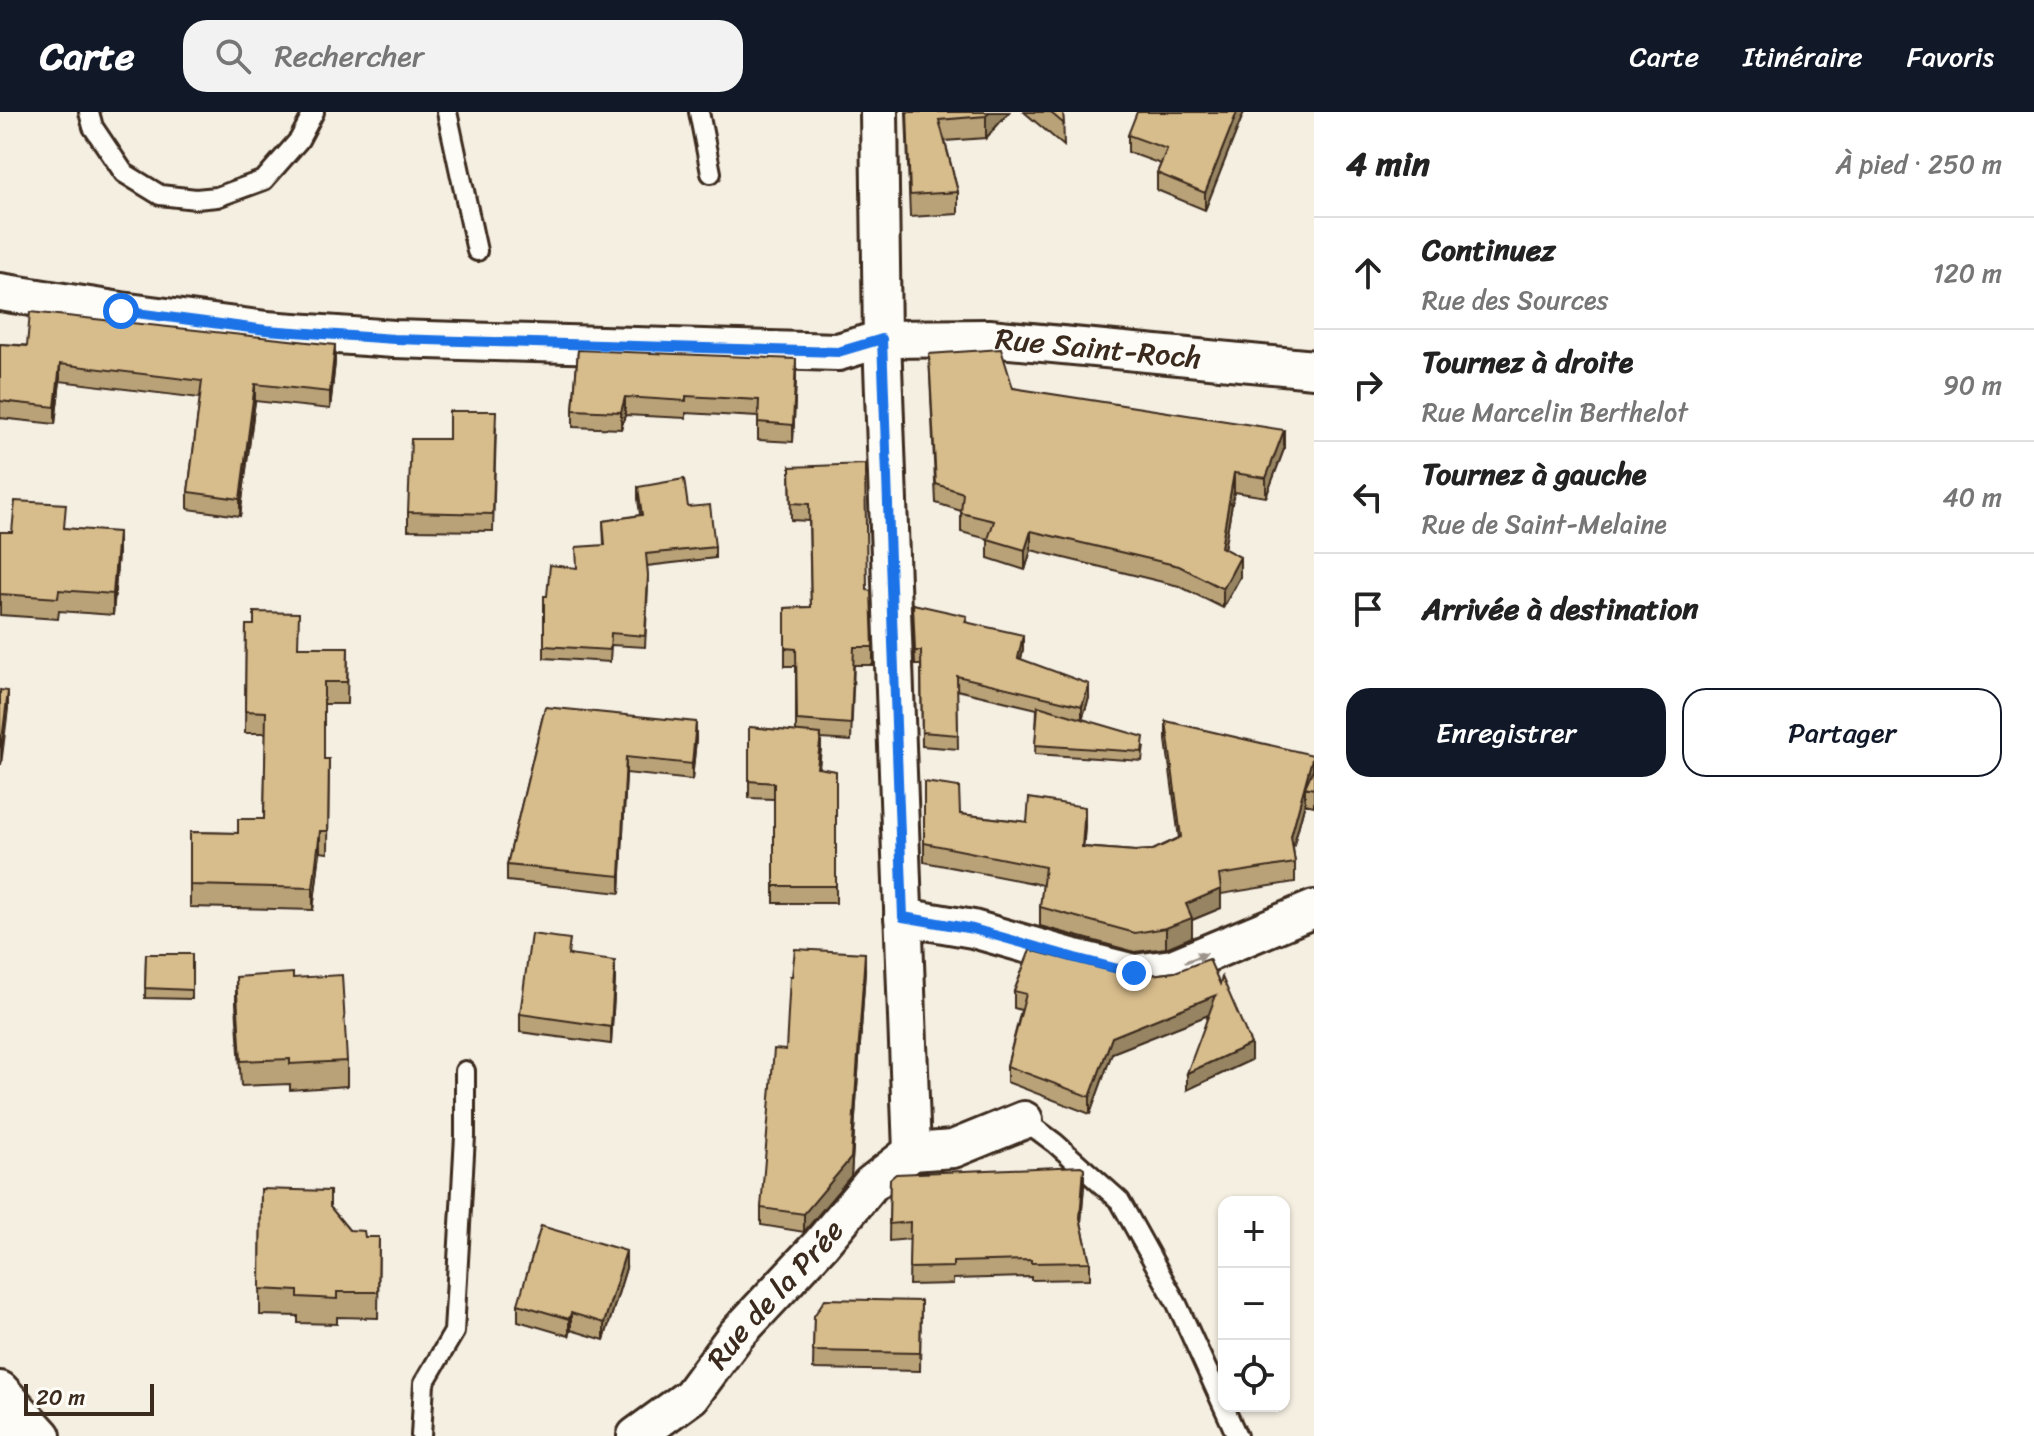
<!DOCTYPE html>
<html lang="fr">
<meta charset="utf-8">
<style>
:root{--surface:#fff;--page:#f2f2f2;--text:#222;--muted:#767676;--line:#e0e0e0;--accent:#111827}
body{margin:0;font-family:Sriracha,sans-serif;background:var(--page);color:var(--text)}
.controls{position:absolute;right:24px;bottom:24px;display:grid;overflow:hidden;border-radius:16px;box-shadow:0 2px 6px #0004}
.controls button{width:72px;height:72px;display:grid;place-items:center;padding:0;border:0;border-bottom:2px solid var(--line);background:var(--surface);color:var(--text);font:40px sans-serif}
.scale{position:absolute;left:24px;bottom:20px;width:130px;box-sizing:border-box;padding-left:8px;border:4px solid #3b2a1e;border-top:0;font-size:22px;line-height:28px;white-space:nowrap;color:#3b2a1e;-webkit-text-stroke:6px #fdfcf7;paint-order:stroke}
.stop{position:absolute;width:24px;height:24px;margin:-18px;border:6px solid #1a73e8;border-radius:50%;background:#fff}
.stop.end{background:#1a73e8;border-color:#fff;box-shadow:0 2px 8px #0008}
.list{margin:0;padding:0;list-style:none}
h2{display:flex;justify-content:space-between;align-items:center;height:104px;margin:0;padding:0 32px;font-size:34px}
h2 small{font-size:26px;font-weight:400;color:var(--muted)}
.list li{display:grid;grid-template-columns:52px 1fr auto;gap:24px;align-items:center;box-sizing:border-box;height:112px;padding:0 32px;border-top:2px solid var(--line)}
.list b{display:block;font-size:30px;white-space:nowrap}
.list p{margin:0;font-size:26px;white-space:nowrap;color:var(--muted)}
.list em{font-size:26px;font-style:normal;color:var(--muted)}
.actions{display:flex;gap:16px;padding:24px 32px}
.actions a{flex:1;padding:18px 0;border:2px solid var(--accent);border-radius:24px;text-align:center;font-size:28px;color:var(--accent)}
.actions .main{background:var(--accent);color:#fff}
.icon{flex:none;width:44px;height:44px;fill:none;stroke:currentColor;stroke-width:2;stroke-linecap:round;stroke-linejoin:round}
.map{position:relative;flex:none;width:1314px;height:1324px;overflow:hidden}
header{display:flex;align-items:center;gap:48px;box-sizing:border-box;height:112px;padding:0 40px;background:var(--accent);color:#fff}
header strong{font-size:38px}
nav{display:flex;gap:44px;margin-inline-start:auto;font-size:28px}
.search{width:560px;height:72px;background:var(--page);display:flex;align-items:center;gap:20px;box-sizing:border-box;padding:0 28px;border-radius:24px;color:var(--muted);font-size:30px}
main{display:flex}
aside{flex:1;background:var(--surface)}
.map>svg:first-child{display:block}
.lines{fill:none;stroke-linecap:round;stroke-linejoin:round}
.lane-casing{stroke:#3b2a1e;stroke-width:24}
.street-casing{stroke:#3b2a1e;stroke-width:42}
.primary-casing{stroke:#3b2a1e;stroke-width:50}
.lane{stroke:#fdfcf7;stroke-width:18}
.street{stroke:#fdfcf7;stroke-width:36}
.primary{stroke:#fdfcf7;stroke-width:44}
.wall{fill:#b9a278;stroke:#3b2a1e;stroke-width:2}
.shaded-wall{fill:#968462;stroke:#3b2a1e;stroke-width:2}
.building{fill:#d7bc8c;stroke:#3b2a1e;stroke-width:2}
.oneway{fill:#9c938a}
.route{stroke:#1a73e8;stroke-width:10}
.labels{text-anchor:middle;stroke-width:6;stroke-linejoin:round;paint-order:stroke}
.street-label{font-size:30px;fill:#3b2a1e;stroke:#fdfcf7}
</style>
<header>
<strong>Carte</strong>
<div class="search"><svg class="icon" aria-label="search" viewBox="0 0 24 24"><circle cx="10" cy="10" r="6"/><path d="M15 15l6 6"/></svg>Rechercher</div>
<nav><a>Carte</a><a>Itinéraire</a><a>Favoris</a></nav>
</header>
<main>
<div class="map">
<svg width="1314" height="1324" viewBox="0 0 1314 1324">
<rect width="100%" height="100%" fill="#f5efe2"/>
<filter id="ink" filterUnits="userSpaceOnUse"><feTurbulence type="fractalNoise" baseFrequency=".0125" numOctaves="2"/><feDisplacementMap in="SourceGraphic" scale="16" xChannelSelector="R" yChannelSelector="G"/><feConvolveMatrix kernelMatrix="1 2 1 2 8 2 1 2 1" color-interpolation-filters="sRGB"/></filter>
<g filter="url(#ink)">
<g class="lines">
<defs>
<path id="lane" d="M89 0 93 15 124 61 160 83 196 87 217 85 264 68 299 28 314 0
M447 0 477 139
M699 0 711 61
M1024 1008 1055 1031 1120 1089 1177 1192 1237 1324
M421 1324 424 1271 454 1220 465 1024V959"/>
<g id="street">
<path d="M879 0 882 227 912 1040"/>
<path id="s1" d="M0 180 121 199 266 218 394 227 838 240 882 227 989 226 1314 257"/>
<path d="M903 805 973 817 1075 846 1134 861 1172 856 1314 797"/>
<path d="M912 1040 953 1037 1024 1008"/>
<path d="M0 1278 42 1324"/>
<path id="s2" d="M636 1324 691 1284 736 1223 820 1133 871 1072 912 1040"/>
</g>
<path id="primary" d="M0 1311 7 1324"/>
</defs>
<use href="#lane" class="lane-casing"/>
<use href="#street" class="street-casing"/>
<use href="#primary" class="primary-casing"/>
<use href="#lane" class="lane"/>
<use href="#street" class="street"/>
<use href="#primary" class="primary"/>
</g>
<path class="wall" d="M906 0H1009L986 26 945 29 958 80V102L910 105Z
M1024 0H1063L1064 34Z
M1244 0 1205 98 1157 78V61L1161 52 1128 40V23Z
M0 232 335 250 330 297 255 289 240 404 188 397V380L200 286 60 269 55 312 0 306Z
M578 238 796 265 793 330 758 328V305L686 301V306L625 303 621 317 573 315V298Z
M929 242 1013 276 1284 337 1266 385 1234 380 1224 437 1240 465 1223 496 1179 474 1031 438 1025 458 988 446V427L961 420V399L936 391Z
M496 316 493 419 408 418V400L449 327Z
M790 355 867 478 873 535V553H854L851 629 821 627 819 656 836 659V791H774V687L749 686V615L796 620V554H785V496L811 495 809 409 791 408Z
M638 375 688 395 715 435V446L647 454 648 475 645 535 611 533 610 550 544 546V484H547L576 456 604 433 603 409 640 403 638 387Z
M66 416 118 441 113 503 59 499 58 507 0 503V420H12Z
M913 492 967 510 1023 537 1021 547 1089 586 1082 607 1144 634 1142 649 1035 642 1037 597 957 578 958 637 922 634 921 553H915Z
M246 513H254L298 535H348L347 592H324V647H329L328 741 320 740 313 798 190 795V720L238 721 264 707 266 621H245Z
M545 595 696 627 692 668 626 661 620 781 507 769V753Z
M1166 609 1313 657 1314 655V694L1305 692V690L1293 736 1295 751V770L1221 782V796L1192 808V825L1166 836 1135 840 1040 814V795L1043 773 924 750V670L960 702 1027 710 1085 714 1083 735 1135 739 1153 738 1179 726 1166 628Z
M146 842H192V887L145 886Z
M570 843 615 867 611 932 520 920V902Z
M865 859 851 1064 804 1120 761 1113V1096L786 938Z
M1175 860 1251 948 1187 978 1208 903 1112 941 1090 1002 1007 970V954L1021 898 1014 896V879Z
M236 865 293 866 347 949V974L290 978V972L241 974 236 891Z
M890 1067 1084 1073 1081 1110 1090 1150V1167L1031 1168V1165L953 1167V1172L909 1173 910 1127 889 1129Z
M261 1077 330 1095 349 1118 365 1125H379L378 1206 337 1205V1212L298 1211V1204L260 1203Z
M626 1156 604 1228 571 1218 569 1224 518 1209V1192Z
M921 1189 920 1259 813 1257 814 1204Z"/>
<path class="shaded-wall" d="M989 0H1009L986 26V4Z
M1237 0H1244L1205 98V81Z
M335 233V250L330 297V280Z
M796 247V265L793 330V313Z
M60 252V269L55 312V295Z
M255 272V289L240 404V387Z
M625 285V303L621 317V300Z
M1284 318V337L1266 385V366Z
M1234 361V380L1221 454V435Z
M1031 419V438L1025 458V438Z
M118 420V441L113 503V482Z
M1240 445V465L1223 496V477Z
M1023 523V537L1018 560V546Z
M1089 572V586L1082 607V594Z
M8 579V597L1 653V636Z
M696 610V627L692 668V652Z
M821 622V638L817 672V656Z
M1313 643V662L1305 675V690L1291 743V724Z
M626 645V661L620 781V764Z
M1085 695V714L1082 754V735Z
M320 719V740L313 798V776Z
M1221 777V796L1192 808V825L1166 836V816L1186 792Z
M865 841V859L851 1064 804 1120V1102Z
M615 849V867L611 932V915Z
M1216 883V900L1112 941 1090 1002V985L1112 925Z
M1251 932V948L1187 978V961Z
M1084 1056V1073L1080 1123V1106Z
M626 1139V1156L604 1228V1211Z
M571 1201V1218L569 1224V1207Z"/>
<path class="building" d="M907 0H989L986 4 939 8 958 80 910 83Z
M1050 0H1063L1064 12Z
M1137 0H1237L1205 81 1157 61 1167 37 1128 23Z
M30 200 335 233 330 280 255 272 240 387 188 380 202 269 60 252 55 295 0 289V232L27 234Z
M1001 237 1013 276 1284 318 1266 366 1234 361 1221 435 1240 445 1223 477 1179 454 1031 419 1025 438 988 427 994 409 961 401 963 381 936 372 929 242Z
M578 238 796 247 793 313 758 310 759 288 686 284V289L625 285 621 300 573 298Z
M449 299H496L493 402 408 400 411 327H449Z
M865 352 867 478 871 479 873 535H854L851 612 797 608 796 537 785 536V496L811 495 809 392 791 391 790 355Z
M684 367 688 395 710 393 715 435 646 442 648 463 645 524 611 521 610 538 544 534V484H547L550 453 577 456 576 435 605 433 603 409 642 403 638 375Z
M15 389 66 392 64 416 118 420 113 482 59 478 58 486 0 482V420H12Z
M913 492 967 504 965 510 1023 523 1018 546 1089 572 1082 594 957 564 958 623 922 620 921 539H915Z
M254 500 299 501 298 535H348L347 570H324V647H329L328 719H320L313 776 190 773V720L238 721V707H264L266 600 245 599 246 513H254Z
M0 578 8 579 1 636 0 635Z
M1038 594 1144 625 1142 640 1035 633Z
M545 595 696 610 692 652 626 645 620 764 507 753Z
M1166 609 1313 643 1291 724 1295 751 1219 763 1221 777 1186 792 1192 806 1166 816 1135 821 1040 795 1045 755 924 731V670L959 675 960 702 1027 710 1029 686 1085 695 1082 735 1135 739 1153 738 1181 725Z
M749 615 821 622 817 656 836 659V774H774V671L749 669Z
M1314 655V677L1305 675Z
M531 822 570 827 568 843 615 849 611 915 520 902Z
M795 837 865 841 851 1046 804 1102 761 1096 774 937 786 938 790 864H792Z
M1030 838 1136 865 1175 860 1209 847 1220 872 1222 865 1251 932 1187 961 1216 883 1112 925 1090 985 1007 954 1026 882 1014 879Z
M146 842H192V878L145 876Z
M293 861V866L342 863 347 949 290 952V947L241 949 236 865Z
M1081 1054 1084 1056 1080 1106 1090 1150 1031 1151V1148L953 1150V1155L909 1156 910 1110 889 1112 890 1067 896 1062Z
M261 1077 330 1079V1095L349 1118 364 1119 365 1125H379L378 1180H337V1187L298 1185V1179L260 1177Z
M541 1114 626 1139 604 1211 571 1201 569 1207 518 1192Z
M825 1187 921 1189 920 1241 813 1239 814 1204Z"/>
<defs><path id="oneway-solid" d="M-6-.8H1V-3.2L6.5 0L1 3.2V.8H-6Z" transform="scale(2)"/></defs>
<use class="oneway" href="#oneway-solid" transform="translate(1196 846) rotate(-21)"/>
</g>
<g class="lines" filter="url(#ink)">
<path class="route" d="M121 199 266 218 394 227 838 240 882 227 903 805 973 817 1075 846 1134 861"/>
</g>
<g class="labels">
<g class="street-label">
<text dy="10" stroke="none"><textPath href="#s1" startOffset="1104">Rue Saint-Roch</textPath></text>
<text dy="10" stroke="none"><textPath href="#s2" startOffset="200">Rue de la Prée</textPath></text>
</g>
</g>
</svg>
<div class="controls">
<button>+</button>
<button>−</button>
<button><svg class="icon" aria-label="locate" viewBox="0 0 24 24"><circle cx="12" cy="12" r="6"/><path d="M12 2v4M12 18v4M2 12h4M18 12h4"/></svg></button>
</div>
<div class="scale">20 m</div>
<div class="stop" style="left:121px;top:199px"></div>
<div class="stop end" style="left:1134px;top:861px"></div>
</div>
<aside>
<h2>4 min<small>À pied · 250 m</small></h2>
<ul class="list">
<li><svg class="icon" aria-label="ahead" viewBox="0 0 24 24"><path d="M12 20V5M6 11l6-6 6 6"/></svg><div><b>Continuez</b><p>Rue des Sources</p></div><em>120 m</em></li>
<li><svg class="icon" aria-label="right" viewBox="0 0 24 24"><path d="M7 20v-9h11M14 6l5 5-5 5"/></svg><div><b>Tournez à droite</b><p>Rue Marcelin Berthelot</p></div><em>90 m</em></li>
<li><svg class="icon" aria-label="left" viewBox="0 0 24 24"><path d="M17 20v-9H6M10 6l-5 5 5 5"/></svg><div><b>Tournez à gauche</b><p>Rue de Saint-Melaine</p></div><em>40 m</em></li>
<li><svg class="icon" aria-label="arrive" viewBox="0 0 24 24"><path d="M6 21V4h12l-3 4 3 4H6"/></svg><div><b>Arrivée à destination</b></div></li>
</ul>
<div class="actions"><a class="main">Enregistrer</a><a>Partager</a></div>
</aside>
</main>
